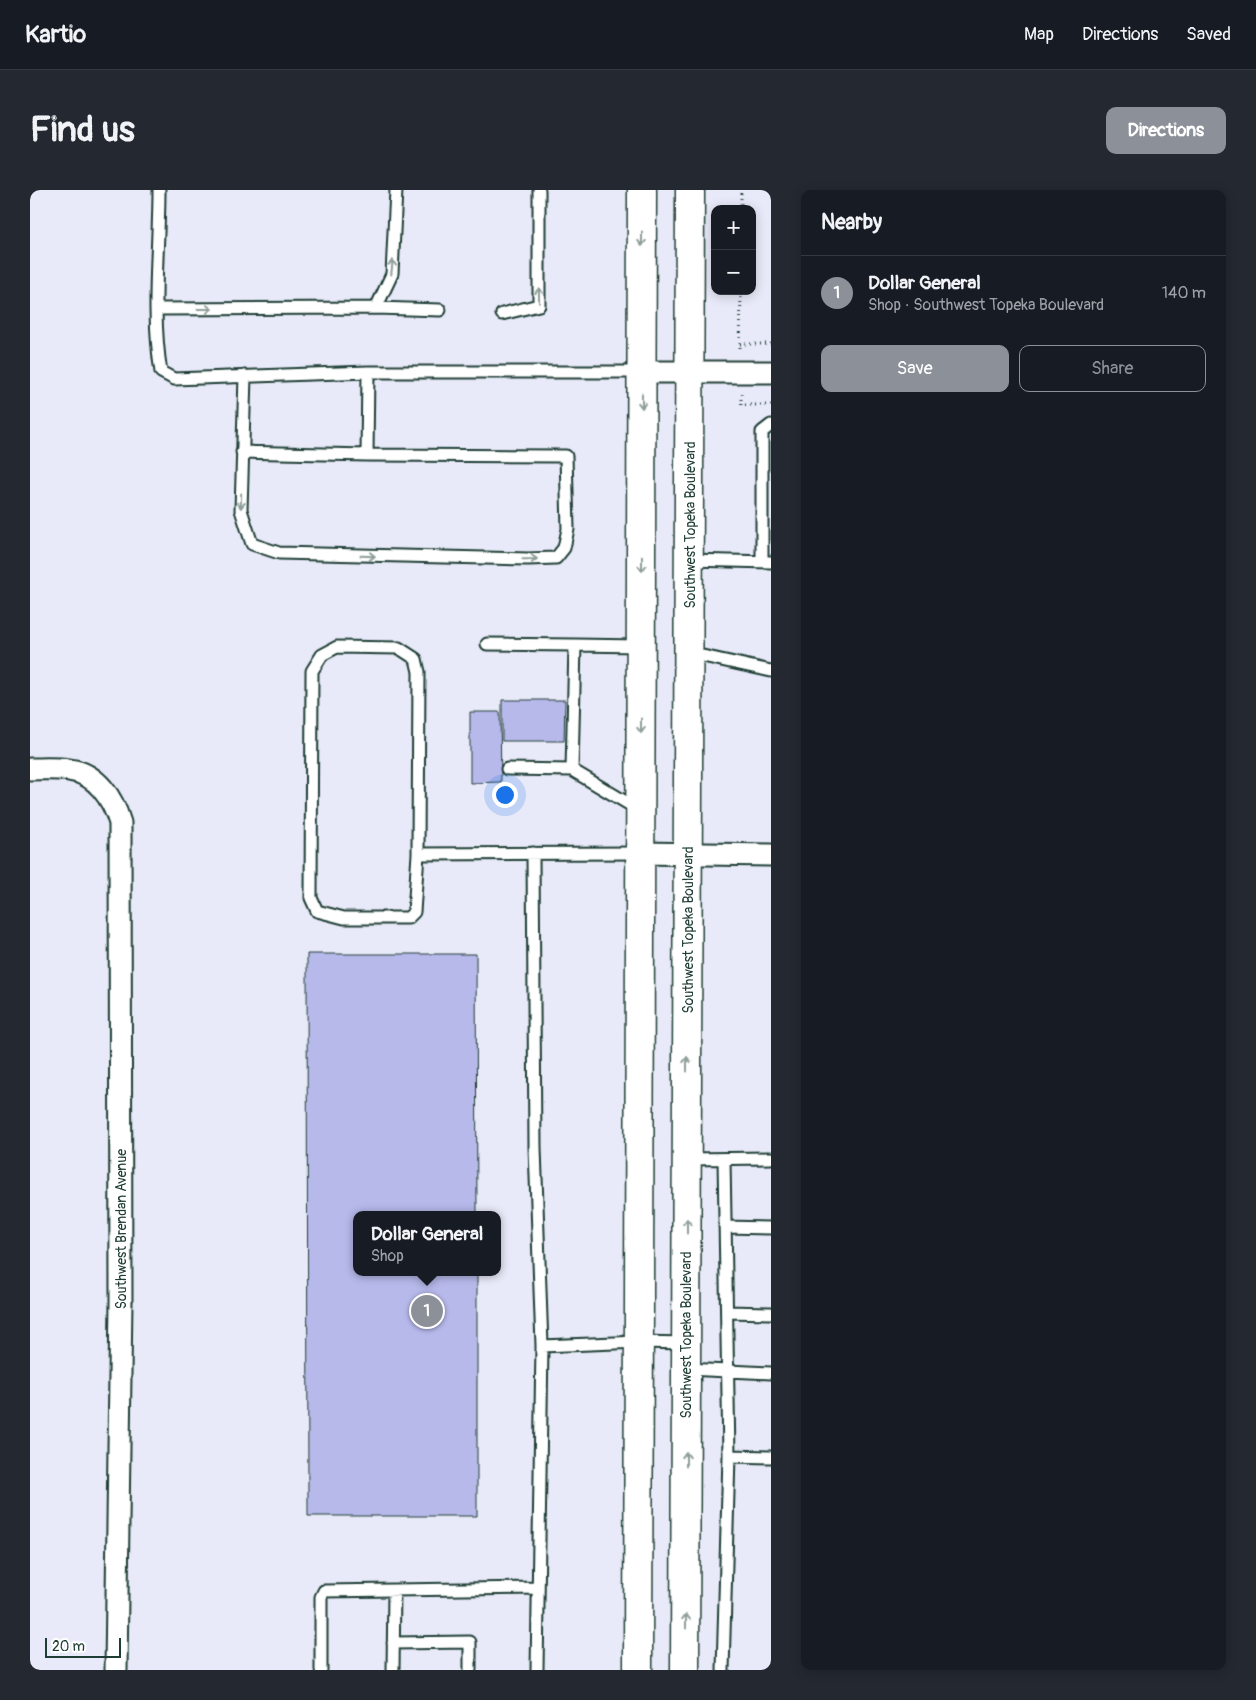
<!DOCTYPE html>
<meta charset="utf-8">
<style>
:root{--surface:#171b24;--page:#242831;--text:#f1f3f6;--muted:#9ea1a6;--line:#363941;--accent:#8c9099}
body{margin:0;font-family:Pangolin,sans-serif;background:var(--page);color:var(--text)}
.controls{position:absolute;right:15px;top:15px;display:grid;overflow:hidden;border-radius:10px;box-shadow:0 2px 12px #0003}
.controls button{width:45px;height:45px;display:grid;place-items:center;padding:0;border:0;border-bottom:1px solid var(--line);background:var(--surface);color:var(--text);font:25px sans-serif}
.scale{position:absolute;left:15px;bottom:12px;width:76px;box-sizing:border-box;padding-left:5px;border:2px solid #1f3d34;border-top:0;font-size:14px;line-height:18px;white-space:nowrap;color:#1f3d34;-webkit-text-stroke:4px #fff;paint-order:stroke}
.you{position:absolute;left:474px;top:604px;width:18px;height:18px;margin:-12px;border:4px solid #fff;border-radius:50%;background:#1a73e8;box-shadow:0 0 0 8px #1a73e833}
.badge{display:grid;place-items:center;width:32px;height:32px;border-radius:50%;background:var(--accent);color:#fff;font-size:16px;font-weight:700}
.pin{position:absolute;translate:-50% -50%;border:2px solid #fff;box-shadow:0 1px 5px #0006}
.popup{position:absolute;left:323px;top:1021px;width:148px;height:65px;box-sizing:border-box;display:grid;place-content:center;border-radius:10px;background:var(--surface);filter:drop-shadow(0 1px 4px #0005);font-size:16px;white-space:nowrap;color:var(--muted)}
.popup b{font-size:19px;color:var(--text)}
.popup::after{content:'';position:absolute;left:50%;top:100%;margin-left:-10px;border:10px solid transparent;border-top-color:var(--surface)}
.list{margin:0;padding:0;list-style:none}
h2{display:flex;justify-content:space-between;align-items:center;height:65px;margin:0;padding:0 20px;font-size:21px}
h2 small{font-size:16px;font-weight:400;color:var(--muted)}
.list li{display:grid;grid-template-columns:32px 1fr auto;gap:15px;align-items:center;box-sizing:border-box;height:75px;padding:0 20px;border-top:1px solid var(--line)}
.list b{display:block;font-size:19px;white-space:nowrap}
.list p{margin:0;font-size:16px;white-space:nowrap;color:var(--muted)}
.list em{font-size:16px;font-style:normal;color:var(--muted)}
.actions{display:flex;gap:10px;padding:15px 20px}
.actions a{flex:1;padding:11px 0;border:1px solid var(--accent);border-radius:10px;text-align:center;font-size:18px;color:var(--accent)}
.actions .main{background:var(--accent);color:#fff}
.map{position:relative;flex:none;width:741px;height:1480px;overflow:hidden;border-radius:10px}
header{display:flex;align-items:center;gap:30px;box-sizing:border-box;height:70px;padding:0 25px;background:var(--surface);border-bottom:1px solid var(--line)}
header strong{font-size:24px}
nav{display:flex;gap:28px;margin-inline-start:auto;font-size:18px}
.intro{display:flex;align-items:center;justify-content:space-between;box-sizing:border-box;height:120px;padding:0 30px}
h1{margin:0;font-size:35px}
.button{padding:12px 22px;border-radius:10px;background:var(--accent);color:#fff;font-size:18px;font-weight:700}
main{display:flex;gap:30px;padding:0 30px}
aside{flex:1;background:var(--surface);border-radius:10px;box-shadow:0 2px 12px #0003}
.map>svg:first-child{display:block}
.building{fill:#b7b9eb;stroke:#1f3d34}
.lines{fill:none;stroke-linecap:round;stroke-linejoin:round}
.lane-casing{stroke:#1f3d34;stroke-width:15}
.street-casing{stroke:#1f3d34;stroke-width:25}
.primary-casing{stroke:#1f3d34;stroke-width:31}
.path{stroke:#1f3d34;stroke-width:3;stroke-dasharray:1 4;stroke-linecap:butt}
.lane{stroke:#fff;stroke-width:11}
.street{stroke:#fff;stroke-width:21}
.primary{stroke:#fff;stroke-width:28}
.oneway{stroke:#8f9e9a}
.labels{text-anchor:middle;stroke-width:5;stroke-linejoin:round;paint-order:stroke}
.street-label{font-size:14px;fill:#1f3d34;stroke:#fff}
</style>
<header>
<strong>Kartio</strong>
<nav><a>Map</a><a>Directions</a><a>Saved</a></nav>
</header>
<div class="intro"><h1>Find us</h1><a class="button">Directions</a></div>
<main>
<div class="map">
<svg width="741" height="1480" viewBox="0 0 741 1480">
<rect width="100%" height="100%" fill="#e9eaf9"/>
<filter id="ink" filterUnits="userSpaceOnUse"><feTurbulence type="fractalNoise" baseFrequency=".02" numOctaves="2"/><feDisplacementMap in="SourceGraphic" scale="10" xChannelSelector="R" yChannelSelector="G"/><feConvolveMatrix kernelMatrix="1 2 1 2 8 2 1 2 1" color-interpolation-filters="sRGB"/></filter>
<g filter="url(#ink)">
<path class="building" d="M472 510H535L534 551H472Z
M440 522H470L471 592 440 593Z
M277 764H446L447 1025H327V1082H447V1326H278Z"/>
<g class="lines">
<defs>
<path id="lane" d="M129 0C129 60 121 123 131 182L144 189 338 182H612
M346 118 362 84 366 0
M127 119 346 118 410 120
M472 124 509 115V0
M215 186 211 320 222 354 249 363 498 369 526 368 534 358 538 339 536 266 337 265 338 182
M212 262 337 265
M659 370 741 372
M732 371V242L741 235
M457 454 545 455
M659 463 741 481
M477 579 542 580
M609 620 542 580 545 455 610 456
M503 663 505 958 512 1156 609 1152 656 1153
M388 664 384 722 378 728H314L287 721 281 708 282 481 292 465 307 457 369 458 386 469 389 482 388 664 611 663
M657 969 741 968
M694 969 699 1266 741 1267
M695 1037 741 1038
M697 1122 741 1123
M656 1179 741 1183
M363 1453 440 1452V1480
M291 1480V1407L294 1401 508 1398
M363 1480 364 1401
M507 1480 512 1156
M693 1480 699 1266"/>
<path id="street" d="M612 182H741
M0 579C13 579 27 578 39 580 67 583 83 609 90 633L91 1111 86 1480
M611 663 741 665"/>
<path id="primary" d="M608 1480 612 0
M655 1480 660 0"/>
</defs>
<use href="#lane" class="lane-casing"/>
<use href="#street" class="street-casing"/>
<use href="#primary" class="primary-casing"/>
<path class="path" d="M711 19V0
M710 154H741
M710 158 711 101
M711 204V215H741"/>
<use href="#lane" class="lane"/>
<use href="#street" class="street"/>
<use href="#primary" class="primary"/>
</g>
<defs><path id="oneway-shaft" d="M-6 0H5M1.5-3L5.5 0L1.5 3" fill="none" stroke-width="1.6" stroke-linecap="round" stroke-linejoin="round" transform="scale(1.25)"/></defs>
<g class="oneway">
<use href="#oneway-shaft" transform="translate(612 49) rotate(90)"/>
<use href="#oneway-shaft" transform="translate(362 77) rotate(-84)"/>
<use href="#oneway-shaft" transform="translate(509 105) rotate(-90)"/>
<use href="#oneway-shaft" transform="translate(175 119)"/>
<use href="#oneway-shaft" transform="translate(612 211) rotate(90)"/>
<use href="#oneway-shaft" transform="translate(211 311) rotate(91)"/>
<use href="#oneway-shaft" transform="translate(338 366) rotate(2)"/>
<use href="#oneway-shaft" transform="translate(500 369) rotate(-1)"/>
<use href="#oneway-shaft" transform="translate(612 374) rotate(90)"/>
<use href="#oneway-shaft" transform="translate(611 536) rotate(90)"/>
<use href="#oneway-shaft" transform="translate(657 874) rotate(-90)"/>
<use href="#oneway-shaft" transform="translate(657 1036) rotate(-90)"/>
<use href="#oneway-shaft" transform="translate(656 1269) rotate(-90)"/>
<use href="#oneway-shaft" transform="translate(656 1431) rotate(-90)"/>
</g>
</g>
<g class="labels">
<g class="street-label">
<text transform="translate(660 335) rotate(-90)" y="5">Southwest Topeka Boulevard</text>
<text transform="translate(658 740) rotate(-90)" y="5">Southwest Topeka Boulevard</text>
<text transform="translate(91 1039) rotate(-90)" y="5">Southwest Brendan Avenue</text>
<text transform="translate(656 1145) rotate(-90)" y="5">Southwest Topeka Boulevard</text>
</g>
</g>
</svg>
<div class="controls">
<button>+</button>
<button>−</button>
</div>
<div class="scale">20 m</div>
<div class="you"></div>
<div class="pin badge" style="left:397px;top:1121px">1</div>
<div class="popup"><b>Dollar General</b>Shop</div>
</div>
<aside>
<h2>Nearby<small></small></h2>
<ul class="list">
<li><span class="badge">1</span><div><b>Dollar General</b><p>Shop · Southwest Topeka Boulevard</p></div><em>140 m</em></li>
</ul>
<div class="actions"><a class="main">Save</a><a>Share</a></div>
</aside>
</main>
